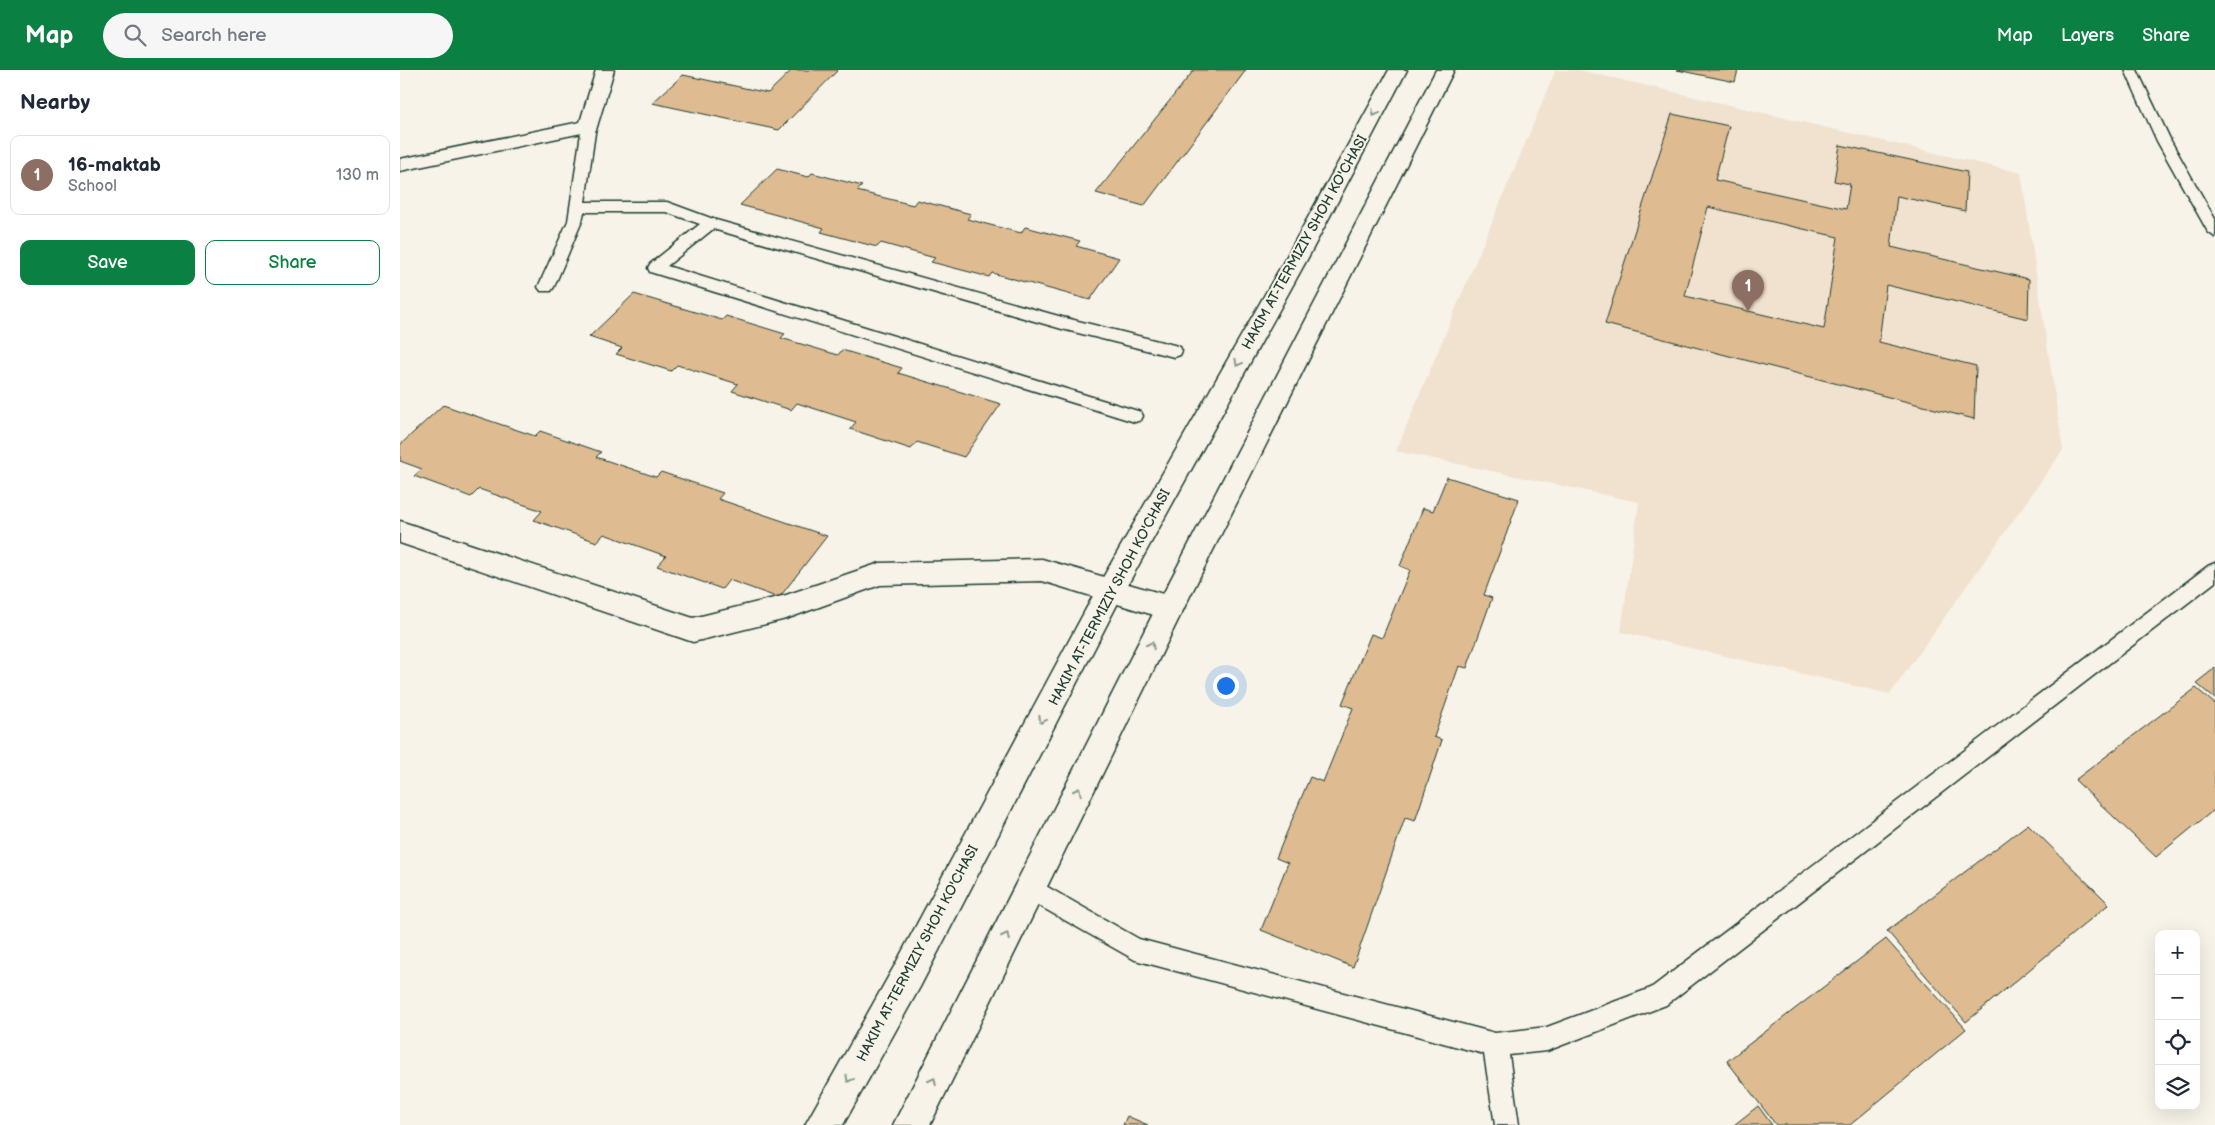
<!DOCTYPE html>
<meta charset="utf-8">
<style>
:root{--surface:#fff;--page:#f6f6f7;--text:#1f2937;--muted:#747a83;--line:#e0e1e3;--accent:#0b8043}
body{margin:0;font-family:"Balsamiq Sans",sans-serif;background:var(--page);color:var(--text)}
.controls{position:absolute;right:15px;bottom:15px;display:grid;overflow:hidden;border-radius:10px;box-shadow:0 5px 20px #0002}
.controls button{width:45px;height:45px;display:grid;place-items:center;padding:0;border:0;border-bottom:1px solid var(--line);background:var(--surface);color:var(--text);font:25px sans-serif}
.you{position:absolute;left:825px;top:615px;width:18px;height:18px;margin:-12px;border:4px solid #fff;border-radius:50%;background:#1a73e8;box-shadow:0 0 0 8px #1a73e833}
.badge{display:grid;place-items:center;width:32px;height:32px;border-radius:50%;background:var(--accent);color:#fff;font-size:16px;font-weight:700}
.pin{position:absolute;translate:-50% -41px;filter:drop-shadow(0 1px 2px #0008)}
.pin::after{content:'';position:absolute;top:26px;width:18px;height:15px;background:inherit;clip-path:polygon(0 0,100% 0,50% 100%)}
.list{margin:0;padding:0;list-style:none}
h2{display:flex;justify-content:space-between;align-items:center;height:65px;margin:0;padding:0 20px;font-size:21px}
h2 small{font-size:16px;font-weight:400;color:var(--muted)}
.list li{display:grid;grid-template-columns:32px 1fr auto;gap:15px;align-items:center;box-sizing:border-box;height:80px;margin:0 10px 10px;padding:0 10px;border:1px solid var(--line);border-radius:10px}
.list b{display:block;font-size:19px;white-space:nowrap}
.list p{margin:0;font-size:16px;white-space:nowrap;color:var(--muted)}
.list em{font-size:16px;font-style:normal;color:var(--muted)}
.actions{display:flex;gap:10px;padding:15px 20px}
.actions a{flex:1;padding:11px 0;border:1px solid var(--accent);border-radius:10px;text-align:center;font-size:18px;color:var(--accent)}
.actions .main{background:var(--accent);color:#fff}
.icon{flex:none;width:28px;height:28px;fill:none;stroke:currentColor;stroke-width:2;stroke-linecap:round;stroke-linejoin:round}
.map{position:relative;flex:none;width:1815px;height:1055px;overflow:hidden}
header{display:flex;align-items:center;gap:30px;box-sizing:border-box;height:70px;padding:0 25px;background:var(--accent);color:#fff}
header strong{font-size:24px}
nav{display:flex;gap:28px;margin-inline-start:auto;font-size:18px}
.search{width:350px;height:45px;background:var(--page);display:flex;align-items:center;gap:12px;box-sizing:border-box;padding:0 18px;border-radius:28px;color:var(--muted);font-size:19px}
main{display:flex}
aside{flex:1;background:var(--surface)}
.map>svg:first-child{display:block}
.built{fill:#f0e2ce}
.building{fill:#debb90;stroke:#1f3d34;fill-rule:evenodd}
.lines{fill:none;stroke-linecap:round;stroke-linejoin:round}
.service-casing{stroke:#1f3d34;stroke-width:3}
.minor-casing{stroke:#1f3d34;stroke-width:3}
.secondary-casing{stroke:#1f3d34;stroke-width:3}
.service{fill:#f7f3e8;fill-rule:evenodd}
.minor{fill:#f7f3e8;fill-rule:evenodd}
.secondary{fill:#f7f3e8;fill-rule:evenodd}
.oneway{stroke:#8b988e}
.labels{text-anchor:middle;stroke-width:4;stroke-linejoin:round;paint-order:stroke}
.street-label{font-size:14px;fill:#1f3d34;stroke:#f7f3e8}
</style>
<header>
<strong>Map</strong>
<div class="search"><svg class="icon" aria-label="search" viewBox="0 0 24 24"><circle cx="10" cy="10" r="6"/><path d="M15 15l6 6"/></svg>Search here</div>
<nav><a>Map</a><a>Layers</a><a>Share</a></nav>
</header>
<main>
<aside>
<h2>Nearby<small></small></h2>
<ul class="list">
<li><span class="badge" style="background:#8d6e63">1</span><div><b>16-maktab</b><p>School</p></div><em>130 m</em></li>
</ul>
<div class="actions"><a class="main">Save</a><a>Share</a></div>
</aside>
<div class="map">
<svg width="1815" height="1055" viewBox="0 0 1815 1055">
<rect width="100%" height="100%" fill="#f7f3e8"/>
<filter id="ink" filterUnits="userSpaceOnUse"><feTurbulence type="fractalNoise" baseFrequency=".02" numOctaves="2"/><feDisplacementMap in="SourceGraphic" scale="10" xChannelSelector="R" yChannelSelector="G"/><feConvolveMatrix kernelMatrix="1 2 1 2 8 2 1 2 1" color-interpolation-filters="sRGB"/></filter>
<g filter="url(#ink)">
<path class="built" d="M1156 0H1179L1621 103 1663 380 1490 624 1221 562 1239 432 996 381Z"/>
<path class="building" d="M392 0H438L379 60 252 33 283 5 368 23Z
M794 0H846L744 136 696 123Z
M1277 0H1338L1335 12Z
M1272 44 1329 56 1315 110 1446 139 1450 114 1434 111 1440 75 1567 102 1565 141 1497 126 1491 177 1629 209 1628 249 1486 215 1479 272 1576 296 1574 349 1205 254ZM1308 137 1438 167 1424 259 1285 226Z
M377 99 408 107 412 103 462 116 457 121 513 135 517 130 571 144 567 149 621 163 625 157 680 171 676 176 719 188 690 230 592 203 589 207 531 192 535 188 481 173 477 177 421 162 424 158 340 135Z
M234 224 322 250 326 246 385 264 381 268 438 285 442 280 502 298 498 303 601 334 564 387 517 372 511 379 450 359 456 352 397 333 391 340 332 321 338 314 277 295 271 301 216 284 222 278 189 267Z
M43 335 135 366 140 361 201 382 196 387 256 407 261 402 323 423 318 429 427 466 379 528 329 510 322 519 257 496 266 486 204 464 197 472 134 450 142 441 79 419 71 427 14 406 22 399 0 391V375Z
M1047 407 1119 429 1084 525 1092 528 1067 598 1059 596 1034 667 1042 670 1015 751 1005 748 953 897 861 860 888 793 876 788 910 707 923 712 953 638 942 634 971 564 982 568 1010 500 1000 496 1023 438 1033 441Z
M1815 598V629L1796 613Z
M1796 618 1815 634V739L1756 787 1675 710Z
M1628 754 1709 834 1566 952 1487 861Z
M1486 869 1566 959 1450 1055H1376L1327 991Z
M1358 1036 1372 1055H1334Z
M727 1046 748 1055H723Z"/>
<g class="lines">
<defs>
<path id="service" d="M1725 0H1737L1771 71 1815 149V167L1808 162 1757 71Z
M189 52 196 56 185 132H267L316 150 662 247 774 275 780 277 782 281 780 285 774 287 662 259 313 159 267 196 741 342 743 346 741 350 735 352 250 202 248 198 250 194 300 154 266 142H184L182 151 154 217 151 221H141L138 217 168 151 182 56Z
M1815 493V512L1266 935 1147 981 1109 985 1119 1055H1095L1084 984 735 890 622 826 619 818 622 810 630 807 739 869 1095 963 1147 957 1251 918 1808 496Z"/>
<path id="minor" d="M196 0H214L196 60 0 101V89L180 52Z
M0 451 293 548 386 525 480 493 642 489 770 526 780 530 784 538 780 546 770 550 642 511 480 515 386 549 293 572 0 473Z"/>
<path id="secondary" d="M989 0H1007L910 184 721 527 520 917 443 1055H405L496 893 701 511 888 184Z
M1036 0H1054L780 546 530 1055H493L760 530Z"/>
</defs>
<use href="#service" class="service-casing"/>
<use href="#minor" class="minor-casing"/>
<use href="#secondary" class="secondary-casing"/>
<use href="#service" class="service"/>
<use href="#minor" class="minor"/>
<use href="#secondary" class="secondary"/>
</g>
<defs><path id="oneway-chevron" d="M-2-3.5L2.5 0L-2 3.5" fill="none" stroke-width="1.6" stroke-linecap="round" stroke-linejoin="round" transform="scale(1.25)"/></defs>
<g class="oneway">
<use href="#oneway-chevron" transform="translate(975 43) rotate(118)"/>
<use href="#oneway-chevron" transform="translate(838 293) rotate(119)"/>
<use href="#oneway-chevron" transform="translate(751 575) rotate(-63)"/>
<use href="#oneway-chevron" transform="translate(642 650) rotate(118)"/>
<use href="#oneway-chevron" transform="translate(678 721) rotate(-63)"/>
<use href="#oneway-chevron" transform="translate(606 866) rotate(-63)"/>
<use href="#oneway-chevron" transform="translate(449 1009) rotate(119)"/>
<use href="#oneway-chevron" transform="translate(533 1011) rotate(-63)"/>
</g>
</g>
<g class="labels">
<g class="street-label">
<text transform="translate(904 172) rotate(-61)" y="5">HAKIM AT-TERMIZIY SHOH KO'CHASI</text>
<text transform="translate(709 527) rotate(-62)" y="5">HAKIM AT-TERMIZIY SHOH KO'CHASI</text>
<text transform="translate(517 883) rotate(-62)" y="5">HAKIM AT-TERMIZIY SHOH KO'CHASI</text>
</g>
</g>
</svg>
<div class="controls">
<button>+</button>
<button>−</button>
<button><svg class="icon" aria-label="locate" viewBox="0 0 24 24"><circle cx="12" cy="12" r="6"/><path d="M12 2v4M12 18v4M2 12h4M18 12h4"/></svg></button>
<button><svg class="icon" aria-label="layers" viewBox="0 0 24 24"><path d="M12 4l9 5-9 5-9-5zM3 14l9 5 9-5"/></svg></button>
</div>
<div class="you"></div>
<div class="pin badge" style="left:1348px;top:241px;background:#8d6e63">1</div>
</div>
</main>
